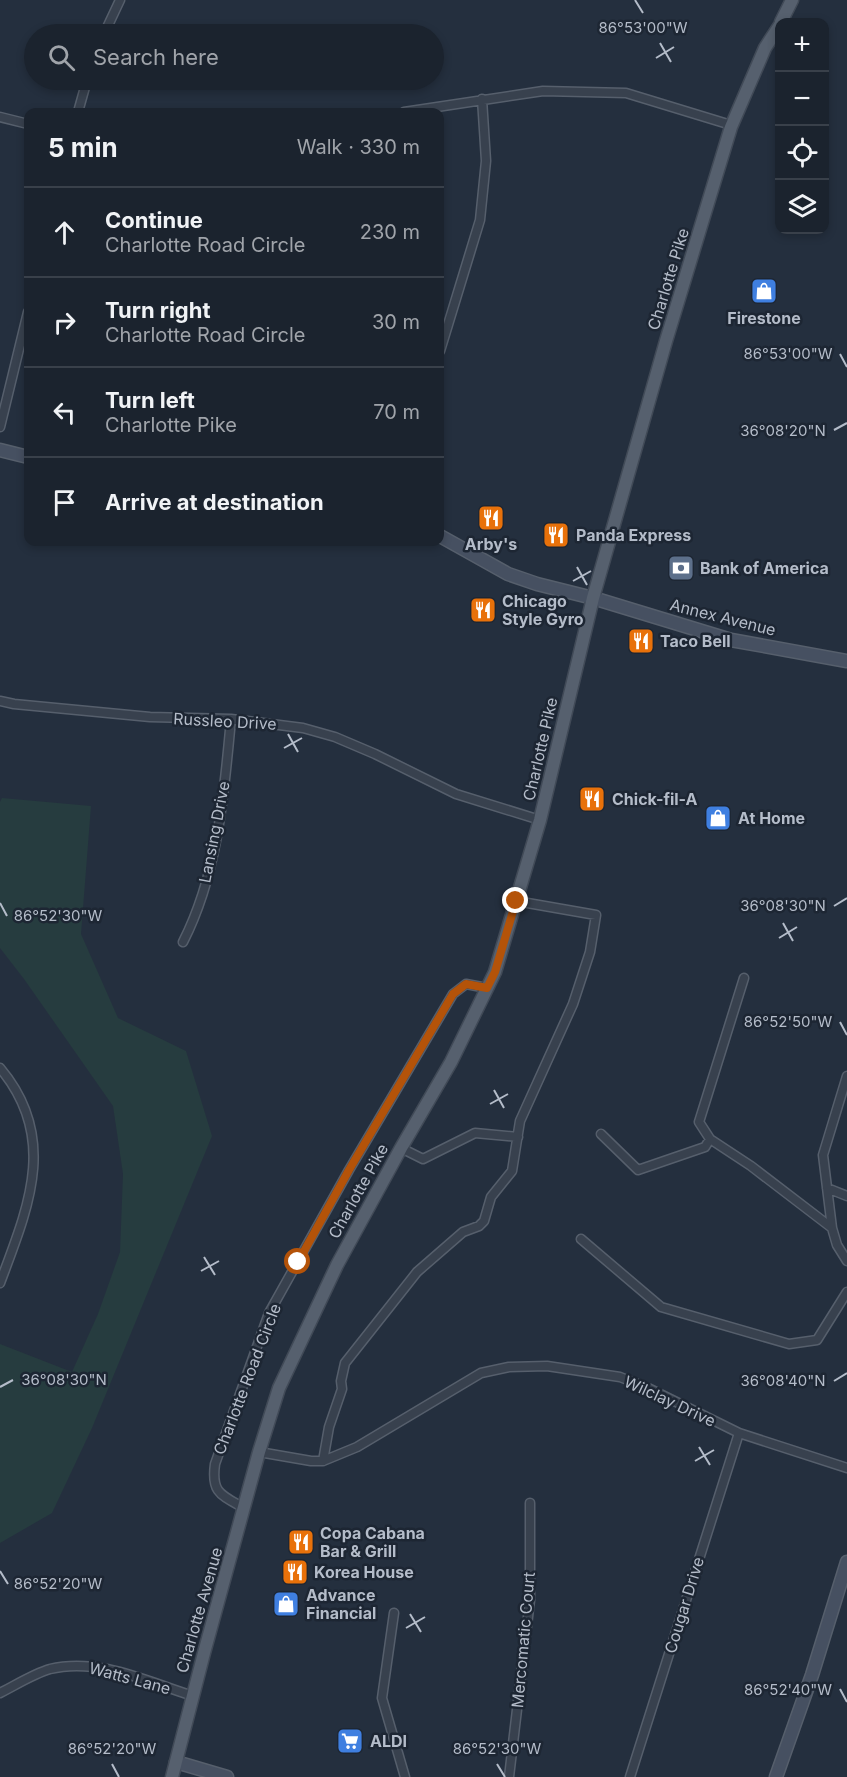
<!DOCTYPE html>
<meta charset="utf-8">
<style>
:root{--surface:#1b232e;--page:#242b36;--text:#f1f3f6;--muted:#a0a4aa;--line:#39404a}
body{margin:0;font-family:Inter,sans-serif;background:var(--page);color:var(--text)}
.controls{position:absolute;right:18px;top:18px;display:grid;overflow:hidden;border-radius:12px;box-shadow:0 3px 9px #0003}
.controls button{width:54px;height:54px;display:grid;place-items:center;padding:0;border:0;border-bottom:2px solid var(--line);background:var(--surface);color:var(--text);font:30px sans-serif}
.stop{position:absolute;width:18px;height:18px;margin:-14px;border:4px solid #b45309;border-radius:50%;background:#fff}
.stop.end{background:#b45309;border-color:#fff;box-shadow:0 2px 6px #0008}
.list{margin:0;padding:0;list-style:none}
h2{display:flex;justify-content:space-between;align-items:center;height:78px;margin:0;padding:0 24px;font-size:26px}
h2 small{font-size:20px;font-weight:400;color:var(--muted)}
.list li{display:grid;grid-template-columns:39px 1fr auto;gap:18px;align-items:center;box-sizing:border-box;height:90px;padding:0 24px;border-top:2px solid var(--line)}
.list b{display:block;font-size:22px;white-space:nowrap}
.list p{margin:0;font-size:20px;white-space:nowrap;color:var(--muted)}
.list em{font-size:20px;font-style:normal;color:var(--muted)}
.icon{flex:none;width:33px;height:33px;fill:none;stroke:currentColor;stroke-width:2;stroke-linecap:round;stroke-linejoin:round}
.map{position:relative;flex:none;width:847px;height:1777px;overflow:hidden}
.search{position:absolute;background:var(--surface);box-shadow:0 3px 9px #0003;left:24px;top:24px;width:420px;height:66px;display:flex;align-items:center;gap:15px;box-sizing:border-box;padding:0 21px;border-radius:33px;color:var(--muted);font-size:22px}
.panel{position:absolute;background:var(--surface);box-shadow:0 3px 9px #0003;left:24px;top:108px;width:420px;height:438px;border-radius:12px}
.map>svg:first-child{display:block}
.green{fill:#263c3f}
.lines{fill:none;stroke-linecap:round;stroke-linejoin:round}
.street-casing{stroke:#565f6c;stroke-width:11}
.secondary-casing{stroke:#565f6c;stroke-width:15}
.primary-casing{stroke:#414a57;stroke-width:15}
.street{stroke:#38414e;stroke-width:8}
.secondary{stroke:#465061;stroke-width:12}
.primary{stroke:#56606e;stroke-width:12}
.route{stroke:#b45309;stroke-width:8}
.ticks{fill:none;stroke:#b4bcc9;stroke-width:2}
.labels{text-anchor:middle;stroke-width:5;stroke-linejoin:round;paint-order:stroke}
.street-label{font-size:16px;fill:#b4bcc9;stroke:#1d2633}
.poi-label{font-size:16px;font-weight:bold;fill:#b4bcc9;stroke:#1d2633;text-anchor:start}
.ticks-label{font-size:15px;text-anchor:middle;fill:#b4bcc9;stroke:#1d2633;stroke-width:5;stroke-linejoin:round;paint-order:stroke}
</style>
<div class="map">
<svg width="847" height="1777" viewBox="0 0 847 1777">
<rect width="100%" height="100%" fill="#242f3e"/>
<path class="green" d="M2 798 91 806 81 934 118 1018 186 1051 212 1136 92 1428 52 1513 0 1543V1344L72 1372 98 1314 120 1252 123 1174 113 1106 24 979 0 948V802Z"/>
<g class="lines">
<defs>
<path id="street" d="M104 34 120 0
M78 112 87 80
M404 112 543 91 626 93 731 125
M0 117 28 124
M440 351 480 220 486 161 482 99
M0 427 28 312
M0 701 14 704 150 717 231 719 303 728 335 737 375 754 456 794 540 820
M183 942C218 873 224 795 231 719
M744 978 699 1122 710 1139 751 1166 832 1228 837 1245 847 1261
M0 1068C59 1138 28 1208 0 1283
M601 1134 638 1170 705 1147 710 1139
M401 1148 423 1159 475 1133 518 1137
M827 1188 847 1196
M832 1228 823 1155 847 1076
M581 1239 661 1307 789 1344 817 1340 847 1292
M259 1452 311 1461H323L357 1447 481 1373 509 1367 547 1366 620 1377 648 1388 739 1433 847 1468
M323 1461 329 1427 342 1389 341 1381 345 1363 417 1272 463 1232 479 1226 484 1221 491 1197 512 1171 520 1121 573 1004 590 952 596 915 516 901
M244 1508C221 1495 211 1493 215 1464L269 1313 349 1170 453 994 466 984 487 988
M394 1613 382 1698 405 1777
M0 1693C16 1685 33 1674 50 1669 98 1657 148 1682 193 1696
M509 1777 530 1600V1503
M630 1777 739 1433"/>
<path id="secondary" d="M0 450 28 457
M440 536 508 574 537 584 593 598 731 640 847 661
M176 1762 227 1777
M776 1777 812 1675 847 1562"/>
<path id="primary" d="M781 22 792 0
M172 1777 204 1653 259 1452 279 1388 337 1265 401 1148 451 1062 495 972 540 820 593 598 666 341 731 127 765 48 780 25"/>
</defs>
<use href="#street" class="street-casing"/>
<use href="#secondary" class="secondary-casing"/>
<use href="#primary" class="primary-casing"/>
<use href="#street" class="street"/>
<use href="#secondary" class="secondary"/>
<use href="#primary" class="primary"/>
</g>
<g class="lines">
<path class="route" d="M298 1262 349 1170 453 994 466 984 487 988 495 972 516 901"/>
</g>
<path class="ticks" d="M635 0 643 13M660 43 671 62M656 58 674 47M840 354 847 367M834 430 847 423M577 567 587 585M573 581 591 571M288 734 298 752M284 748 302 738M0 903 7 916M834 906 847 898M783 923 793 941M779 938 797 927M840 1022 847 1035M494 1090 504 1108M490 1104 508 1094M204 1257 215 1275M201 1271 219 1261M834 1381 847 1373M0 1387 13 1380M699 1447 710 1465M695 1461 714 1450M0 1571 8 1584M410 1614 421 1632M406 1628 425 1617M840 1689 847 1702M112 1764 119 1777M497 1764 505 1777"/>
<defs>
<symbol id="shop-square" viewBox="-11 -11 22 22"><rect x="-9" y="-9" width="18" height="18" rx="4" fill="#3f7fe0" stroke="#1d2633"/><path d="M-5-2.5h2.3a2.7 3.5 0 0 1 5.4 0H5L5.5 6h-11ZM-1.5-2.5h3a1.5 2.3 0 0 0-3 0Z" fill="#fff"/></symbol>
<symbol id="restaurant-square" viewBox="-11 -11 22 22"><rect x="-9" y="-9" width="18" height="18" rx="4" fill="#e8710a" stroke="#1d2633"/><path d="M-5-6h1v4h1v-4h1v4h1v-4h1v5L-1.5 .5V6h-2V.5L-5-1ZM5-6V6H3V1.5H1.5Q1.5-4 5-6Z" fill="#fff"/></symbol>
<symbol id="bank-square" viewBox="-11 -11 22 22"><rect x="-9" y="-9" width="18" height="18" rx="4" fill="#5c6f8a" stroke="#1d2633"/><path d="M-6-4H6V4H-6ZM0-2.3a2.3 2.3 0 1 0 0 4.6a2.3 2.3 0 1 0 0-4.6Z" fill="#fff"/></symbol>
<symbol id="supermarket-square" viewBox="-11 -11 22 22"><rect x="-9" y="-9" width="18" height="18" rx="4" fill="#3f7fe0" stroke="#1d2633"/><path d="M-6-5.5h2.5l.6 2H6L4.5 2H-2.5L-4.4-4H-6ZM-1.5 3.2a1.3 1.3 0 1 0 .1 0ZM3 3.2a1.3 1.3 0 1 0 .1 0Z" fill="#fff"/></symbol>
</defs>
<g fill-rule="evenodd">
<use href="#shop-square" x="749" y="276" width="30" height="30"/>
<use href="#restaurant-square" x="476" y="503" width="30" height="30"/>
<use href="#restaurant-square" x="541" y="520" width="30" height="30"/>
<use href="#bank-square" x="666" y="553" width="30" height="30"/>
<use href="#restaurant-square" x="468" y="595" width="30" height="30"/>
<use href="#restaurant-square" x="626" y="626" width="30" height="30"/>
<use href="#restaurant-square" x="577" y="784" width="30" height="30"/>
<use href="#shop-square" x="703" y="803" width="30" height="30"/>
<use href="#restaurant-square" x="286" y="1527" width="30" height="30"/>
<use href="#restaurant-square" x="280" y="1557" width="30" height="30"/>
<use href="#shop-square" x="271" y="1589" width="30" height="30"/>
<use href="#supermarket-square" x="335" y="1726" width="30" height="30"/>
</g>
<g class="labels">
<g class="street-label">
<text transform="translate(668 279) rotate(-73)" y="6">Charlotte Pike</text>
<text transform="translate(723 617) rotate(14)" y="6">Annex Avenue</text>
<text transform="translate(225 721) rotate(3)" y="6">Russleo Drive</text>
<text transform="translate(540 749) rotate(-77)" y="6">Charlotte Pike</text>
<text transform="translate(214 832) rotate(-79)" y="6">Lansing Drive</text>
<text transform="translate(358 1191) rotate(-61)" y="6">Charlotte Pike</text>
<text transform="translate(247 1379) rotate(-69)" y="6">Charlotte Road Circle</text>
<text transform="translate(670 1401) rotate(25)" y="6">Wilclay Drive</text>
<text transform="translate(684 1605) rotate(-73)" y="6">Cougar Drive</text>
<text transform="translate(199 1610) rotate(-74)" y="6">Charlotte Avenue</text>
<text transform="translate(523 1640) rotate(-85)" y="6">Mercomatic Court</text>
<text transform="translate(130 1678) rotate(15)" y="6">Watts Lane</text>
</g>
<g class="poi-label">
<text x="764" y="324" text-anchor="middle">Firestone</text>
<text x="576" y="541">Panda Express</text>
<text x="491" y="550" text-anchor="middle">Arby's</text>
<text x="700" y="574">Bank of America</text>
<text x="502" y="607">Chicago<tspan x="502" dy="18">Style Gyro</tspan></text>
<text x="660" y="647">Taco Bell</text>
<text x="612" y="805">Chick-fil-A</text>
<text x="738" y="824">At Home</text>
<text x="320" y="1539">Copa Cabana<tspan x="320" dy="18">Bar &amp; Grill</tspan></text>
<text x="314" y="1578">Korea House</text>
<text x="306" y="1601">Advance<tspan x="306" dy="18">Financial</tspan></text>
<text x="370" y="1747">ALDI</text>
</g>
</g>
<g class="ticks-label">
<text x="643" y="33">86°53'00"W</text>
<text x="788" y="359">86°53'00"W</text>
<text x="783" y="436">36°08'20"N</text>
<text x="783" y="911">36°08'30"N</text>
<text x="58" y="921">86°52'30"W</text>
<text x="788" y="1027">86°52'50"W</text>
<text x="64" y="1385">36°08'30"N</text>
<text x="783" y="1386">36°08'40"N</text>
<text x="58" y="1589">86°52'20"W</text>
<text x="788" y="1695">86°52'40"W</text>
<text x="112" y="1754">86°52'20"W</text>
<text x="497" y="1754">86°52'30"W</text>
</g>
</svg>
<div class="controls">
<button>+</button>
<button>−</button>
<button><svg class="icon" aria-label="locate" viewBox="0 0 24 24"><circle cx="12" cy="12" r="6"/><path d="M12 2v4M12 18v4M2 12h4M18 12h4"/></svg></button>
<button><svg class="icon" aria-label="layers" viewBox="0 0 24 24"><path d="M12 4l9 5-9 5-9-5zM3 14l9 5 9-5"/></svg></button>
</div>
<div class="stop" style="left:298px;top:1262px"></div>
<div class="stop end" style="left:516px;top:901px"></div>
<div class="search"><svg class="icon" aria-label="search" viewBox="0 0 24 24"><circle cx="10" cy="10" r="6"/><path d="M15 15l6 6"/></svg>Search here</div>
<section class="panel">
<h2>5 min<small>Walk · 330 m</small></h2>
<ul class="list">
<li><svg class="icon" aria-label="ahead" viewBox="0 0 24 24"><path d="M12 20V5M6 11l6-6 6 6"/></svg><div><b>Continue</b><p>Charlotte Road Circle</p></div><em>230 m</em></li>
<li><svg class="icon" aria-label="right" viewBox="0 0 24 24"><path d="M7 20v-9h11M14 6l5 5-5 5"/></svg><div><b>Turn right</b><p>Charlotte Road Circle</p></div><em>30 m</em></li>
<li><svg class="icon" aria-label="left" viewBox="0 0 24 24"><path d="M17 20v-9H6M10 6l-5 5 5 5"/></svg><div><b>Turn left</b><p>Charlotte Pike</p></div><em>70 m</em></li>
<li><svg class="icon" aria-label="arrive" viewBox="0 0 24 24"><path d="M6 21V4h12l-3 4 3 4H6"/></svg><div><b>Arrive at destination</b></div></li>
</ul>
</section>
</div>
